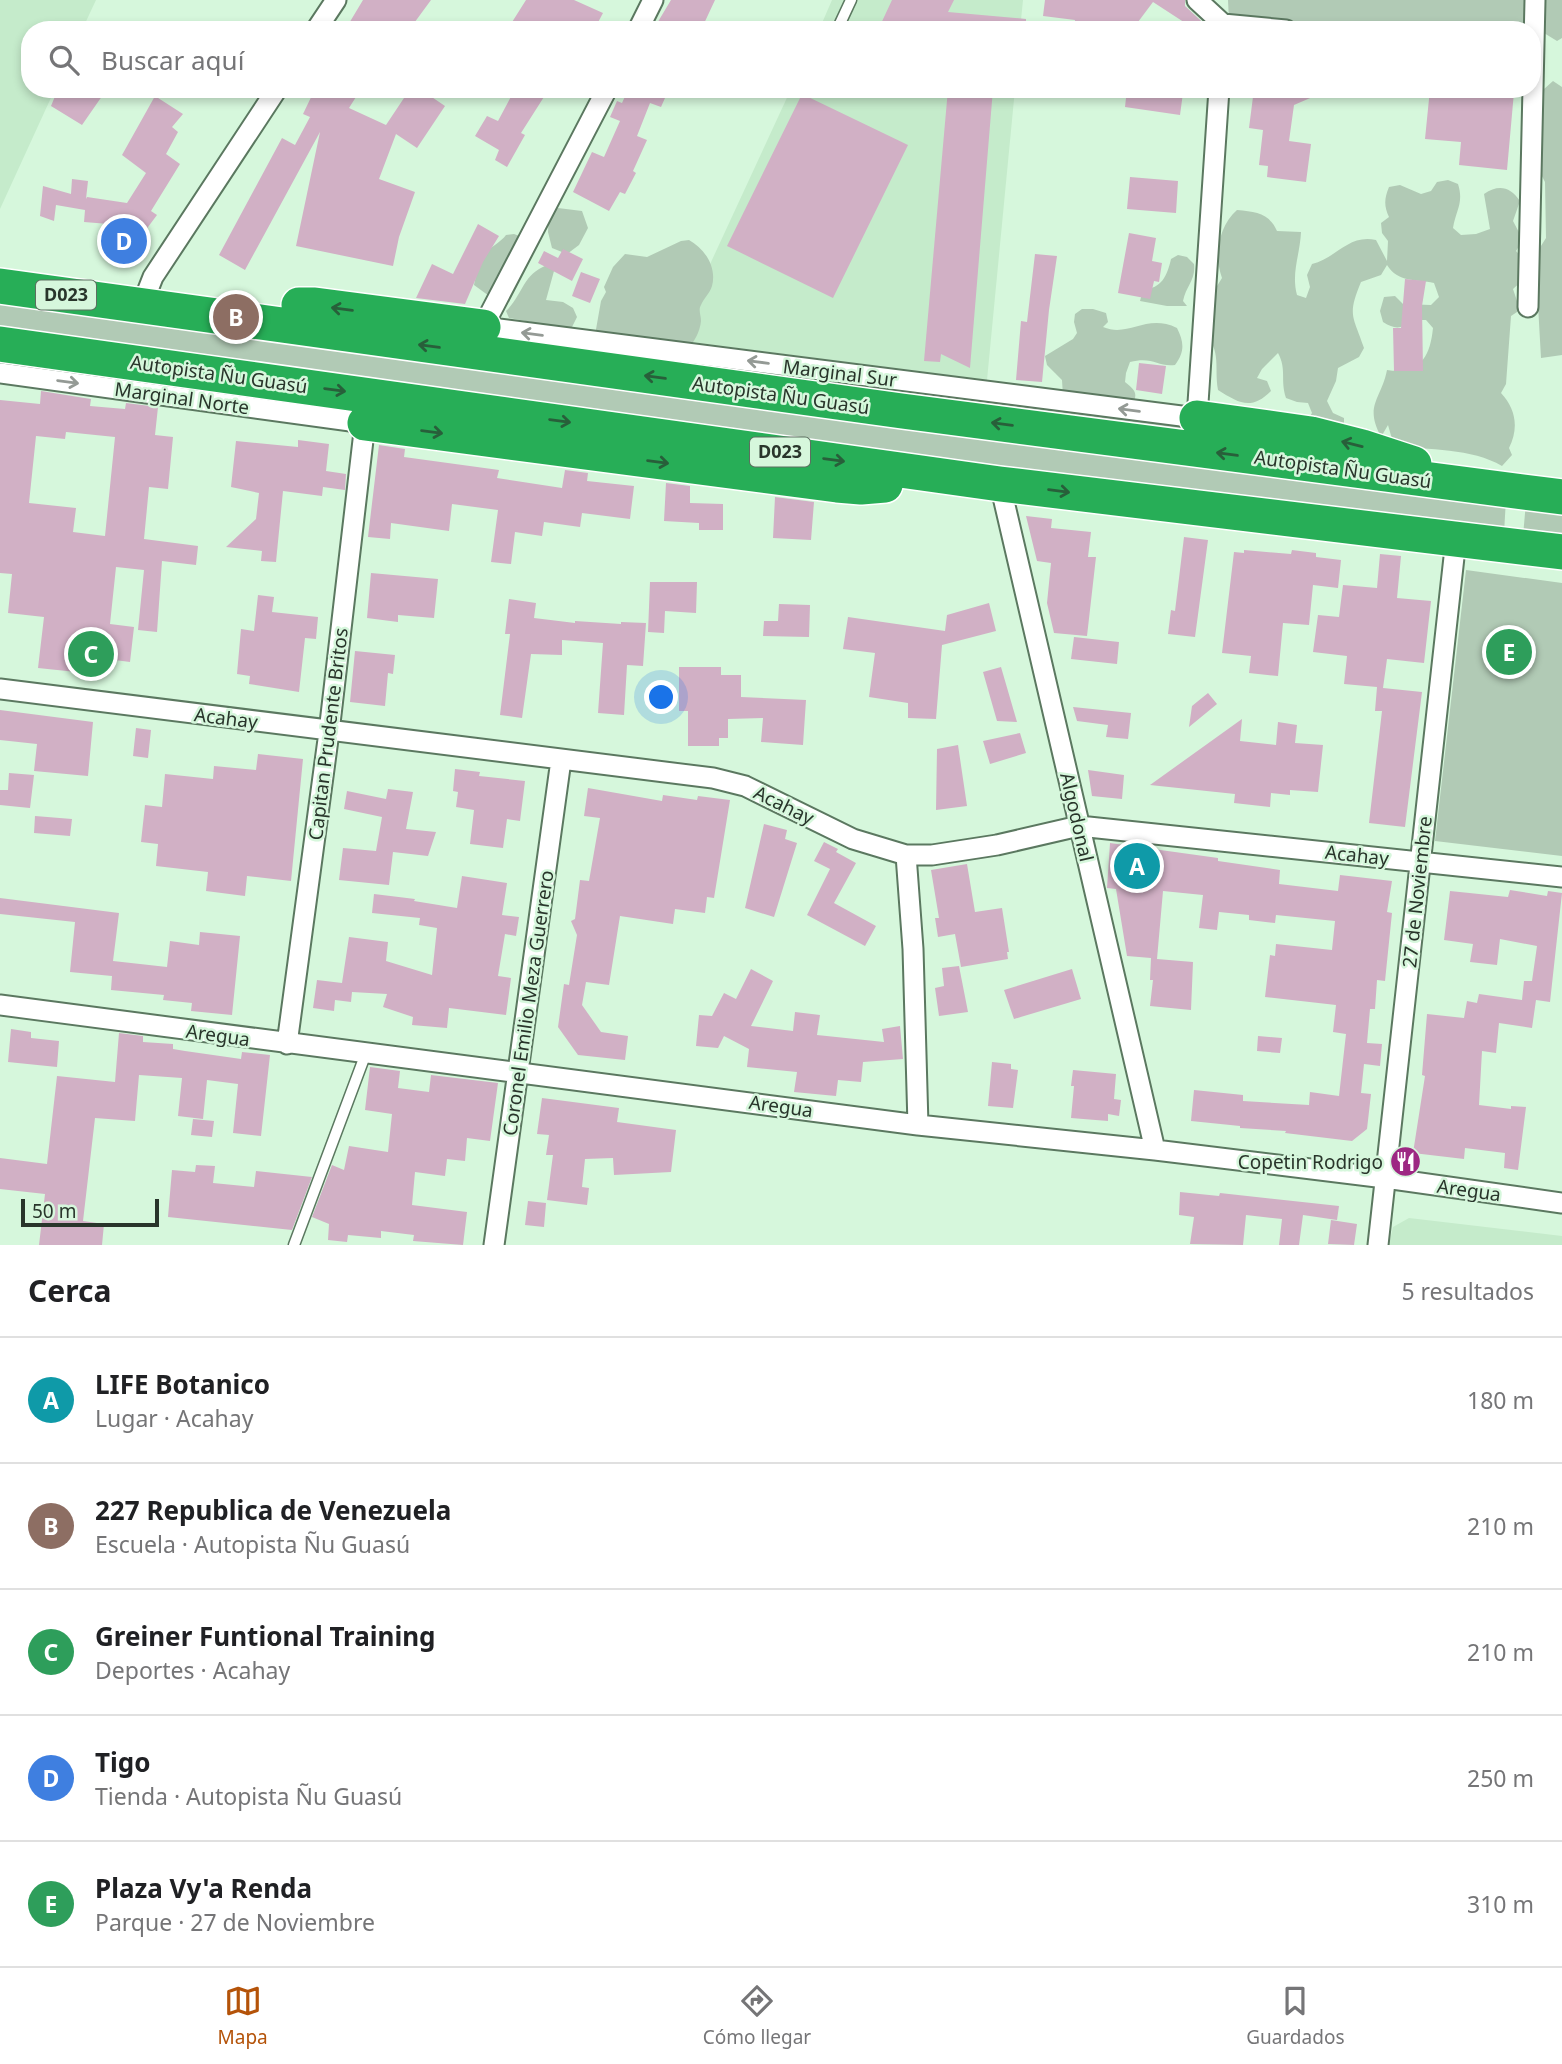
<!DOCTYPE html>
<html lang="es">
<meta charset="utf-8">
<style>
:root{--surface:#fff;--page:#f6f6f6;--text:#202124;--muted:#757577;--line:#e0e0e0;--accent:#b45309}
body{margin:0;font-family:"Noto Sans",sans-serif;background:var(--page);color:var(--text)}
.scale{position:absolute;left:21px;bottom:18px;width:138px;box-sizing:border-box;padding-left:7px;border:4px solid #29352b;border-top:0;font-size:19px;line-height:24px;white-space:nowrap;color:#29352b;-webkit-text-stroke:5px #d6f7dc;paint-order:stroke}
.you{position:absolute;left:662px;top:698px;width:24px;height:24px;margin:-18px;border:5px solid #fff;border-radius:50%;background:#1a73e8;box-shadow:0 0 0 10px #1a73e833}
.badge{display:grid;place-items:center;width:46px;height:46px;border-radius:50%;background:var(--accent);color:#fff;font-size:23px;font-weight:700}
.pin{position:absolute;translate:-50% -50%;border:4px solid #fff;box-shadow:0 2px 7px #0006}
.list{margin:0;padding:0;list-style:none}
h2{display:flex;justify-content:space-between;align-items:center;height:91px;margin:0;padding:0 28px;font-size:30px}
h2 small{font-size:23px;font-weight:400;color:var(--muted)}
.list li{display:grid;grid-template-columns:46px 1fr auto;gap:21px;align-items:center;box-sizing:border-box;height:126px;padding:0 28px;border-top:2px solid var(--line)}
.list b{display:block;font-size:26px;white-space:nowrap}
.list p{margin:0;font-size:23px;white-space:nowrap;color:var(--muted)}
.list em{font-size:23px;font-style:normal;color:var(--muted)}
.icon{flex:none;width:38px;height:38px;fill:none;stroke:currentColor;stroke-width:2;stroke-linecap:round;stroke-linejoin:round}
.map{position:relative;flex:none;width:1562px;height:1245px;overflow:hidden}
.search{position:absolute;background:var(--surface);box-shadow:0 4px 10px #0003;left:21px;right:21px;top:21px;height:77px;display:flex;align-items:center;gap:18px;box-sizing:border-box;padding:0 24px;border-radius:28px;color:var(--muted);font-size:26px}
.sheet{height:721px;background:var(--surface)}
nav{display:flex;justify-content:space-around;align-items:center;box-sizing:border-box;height:98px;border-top:2px solid var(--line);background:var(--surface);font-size:19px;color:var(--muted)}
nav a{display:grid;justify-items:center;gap:4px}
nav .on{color:var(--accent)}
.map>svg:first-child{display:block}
.built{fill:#c5ebcb}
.green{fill:#b1cab5}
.building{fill:#d1b0c5;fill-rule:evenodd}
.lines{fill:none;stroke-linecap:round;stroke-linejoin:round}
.service-casing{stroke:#5b7860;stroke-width:13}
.minor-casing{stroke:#5b7860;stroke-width:23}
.motorway-casing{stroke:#fff;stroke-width:38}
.service{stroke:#fff;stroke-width:10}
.minor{stroke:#fff;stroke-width:19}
.motorway{stroke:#27ae57;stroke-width:35}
.oneway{stroke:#285f3a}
.oneway2{stroke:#949a95}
.labels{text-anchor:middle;stroke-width:5;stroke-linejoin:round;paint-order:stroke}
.shield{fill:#d6f7dc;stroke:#5d6f60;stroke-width:2}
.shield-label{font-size:18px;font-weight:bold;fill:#29352b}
.street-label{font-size:19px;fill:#29352b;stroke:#d6f7dc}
.poi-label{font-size:19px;fill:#29352b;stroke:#d6f7dc;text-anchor:end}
</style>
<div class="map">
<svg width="1562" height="1245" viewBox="0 0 1562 1245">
<rect width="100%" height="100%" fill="#d6f7dc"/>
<path class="built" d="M0 0H96L82 30H30V89H55L0 209Z
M832 0H1023L1020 30H819Z
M791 89H1015L987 380 675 340Z
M1409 1218 1562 1236V1245H1389L1393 1227Z"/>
<path class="green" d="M1228 0H1562V38L1557 41 1531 25 1530 30H1323L1229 21Z
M1553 81 1562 87V355L1541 358 1538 305 1529 268 1527 276 1513 289 1520 310 1511 316 1506 384 1501 393C1516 409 1519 428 1509 448L1512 455 1502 466C1472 448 1428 450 1394 446L1388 425 1381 437C1364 405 1381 400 1387 370 1419 375 1430 358 1433 328L1426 320H1413C1401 329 1396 330 1383 322L1380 311 1384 297 1395 296 1403 304 1431 305 1439 297 1434 283C1416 279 1398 283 1387 265L1381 275 1361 282C1347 316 1353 315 1364 348L1359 357 1338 368 1336 381 1327 401 1333 413 1344 418V429L1304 426 1312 413 1308 403 1297 402 1286 398C1280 379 1287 370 1278 353L1262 369 1257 378 1267 381 1271 391C1251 411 1239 403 1218 390 1214 366 1222 353 1204 331L1209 299 1222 278C1214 256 1218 227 1237 210 1256 212 1268 212 1277 231L1301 232C1300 255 1291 273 1297 295L1306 298 1310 287 1307 275 1312 264C1337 258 1348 234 1376 240L1387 261 1388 241 1382 233 1381 223 1389 217C1384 206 1384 199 1389 187L1400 185 1421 194 1431 191 1437 182 1448 180 1458 184C1464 203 1456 210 1453 228L1461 235 1476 234 1490 229 1484 194C1499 184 1510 187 1520 201L1513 221 1523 240 1516 251 1529 265 1546 238 1545 182 1532 157 1543 133 1534 98Z
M558 208 582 211 588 228 579 245 567 254 552 248 548 232 549 214Z
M514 234 522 237 506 271 496 277V301L474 285C476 274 481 259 488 251 493 245 501 242 506 235Z
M689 240C705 249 717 267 712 286 710 293 704 298 701 305 698 310 701 315 701 321 700 332 694 342 687 350L675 348 650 337 643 340 595 335 601 301 606 292 604 287 613 267 625 254 647 257 681 241Z
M1178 255 1187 257 1194 264C1196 280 1186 286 1183 301L1187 306H1167L1140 301 1143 290C1162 288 1167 276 1171 259Z
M547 265 554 271 546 300 563 302 573 308 577 317 571 329 509 318 506 311C524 293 522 275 547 265Z
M0 296 1506 499 1504 533 0 331Z
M1082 309H1093L1106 313 1108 322 1103 327C1129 338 1146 313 1177 328 1184 342 1185 352 1175 365 1157 367 1153 356 1130 362L1126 373 1125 382C1136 391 1138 393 1132 406L1063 396 1062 380 1047 365 1045 356 1073 339 1077 333 1074 322 1075 314Z
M387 326 1279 438 1372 458Z
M1526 502 1562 507V541L1523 536Z
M1466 570 1562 583V856L1435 841Z"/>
<path class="building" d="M363 0H431L409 30H345Z
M526 0H574L603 13 594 30H507Z
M671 0H715L701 30H653Z
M892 0H954L948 12 1026 19V30H878Z
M1045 0H1185V6L1211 30H1196L1153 2 1132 30H1074L1075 20 1043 16Z
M58 89H107L82 125 51 106Z
M315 89H361L349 108 386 125 410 89H420L445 106 417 148 396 134 379 179 415 192 399 237 393 266 296 246 320 132 245 270 219 255 282 138 295 145 310 117 303 114Z
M515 89H549L521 133 525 135 507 167 495 160 499 150 475 136 487 116 498 121Z
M621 89H669L661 107 650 103 637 136 647 140 633 171 636 173 625 194 620 192 609 211 573 192 592 152 604 157 620 121 610 117 617 101 622 103 627 92Z
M948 89H993L970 368 941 354 940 362 924 361Z
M1127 89H1176V92L1183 93 1180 115 1125 107Z
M1254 89H1331L1294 105 1289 141 1311 144 1306 182 1267 177 1268 166 1259 165 1263 130 1249 128Z
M1430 89H1483L1514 92 1507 170 1459 165 1461 142 1425 139Z
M802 94 908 145 833 298 727 246Z
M155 96 183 114 172 127 178 132 166 154 180 164 151 211 157 215 145 231 143 230 125 259 107 249 121 225 84 222 85 210 56 205 54 221 40 216 43 186 71 194 72 179 88 181 86 199 87 197 127 203 146 173 122 155Z
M1130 177 1178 181 1176 213 1127 209Z
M478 224 499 236 483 262 465 304 416 298 432 264 453 274Z
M1129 233 1156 238 1152 261 1162 263 1159 282 1154 281 1150 299 1118 293Z
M563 249 583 259 572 281 538 263 544 251 558 258Z
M1035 254 1057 256 1049 310 1042 382 1016 380 1021 321 1027 322Z
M581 272 600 279 590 303 572 296Z
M1405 279 1426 281 1422 306 1423 371H1394L1393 328H1401Z
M1139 363 1166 366 1162 394 1136 390Z
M41 391 91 399 90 406 125 409 126 403 158 407 155 435 173 437 168 489 149 487 144 539 198 546 196 565 162 561 157 632 138 630 144 570 116 567 110 624 134 627 130 662 107 659 105 675 38 668 44 617 8 613 12 574 0 573V400L40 404ZM66 432 115 437 105 536 73 532 76 508 29 503 36 436 65 439Z
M298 440 329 444 326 471 346 474 345 490 323 487 322 496 283 491 276 562 261 561 262 551 226 547 256 519 259 493 231 487 236 441 298 447Z
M379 445 405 449 404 457 499 470 497 478 562 488 565 470 588 473 587 481 634 486 630 519 582 513 580 527 544 522 542 536 515 532 511 564 491 562 498 510 452 504 449 531 391 523 390 539 368 537Z
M666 483 690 486V503L723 504V530H699V523L664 521Z
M775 497 814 502 811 540 773 538Z
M1026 516 1052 519 1051 528 1091 532 1088 557H1096L1087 636 1054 633 1047 603 1051 563 1037 561Z
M1184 537 1208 540 1195 637 1168 634 1171 610 1175 611Z
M1244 550 1291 554 1292 550 1316 553V557L1341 560 1338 588 1313 585 1309 625 1283 623 1278 676 1249 673 1251 656 1222 653 1234 552 1244 553Z
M1380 554 1401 556 1397 598 1431 601 1424 663 1387 659 1383 688 1422 692 1405 827 1369 823 1382 711H1375L1377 687 1344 684 1347 656 1313 652 1318 615 1339 617 1343 585 1377 588Z
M371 573 438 579 434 618 398 615V622L367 618Z
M650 582H697L696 613 665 611 664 633 648 632Z
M258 595 274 597 272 612 318 617 316 639 305 638 299 692 249 684 250 676 237 674 241 629 254 631Z
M509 599 536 603 534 618 575 623V621L621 624V622L646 623 643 666 627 665 624 715 598 713 603 643 562 640V655L531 654 522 718 500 715 510 634H505Z
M989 603 996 631 942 645 936 719 908 718V703L869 697 875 653 843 649 848 617 945 631 947 615Z
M779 604 810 605 809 637 763 636 764 621H778Z
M1074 637 1119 642 1117 664 1071 659Z
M355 651 395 655 393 674 388 673 385 706 350 702Z
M679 667H721V675H741V697L806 700 803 745 761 742 763 718 728 719V738H719V746H688V711H679Z
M1001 667 1017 722 997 721 983 672Z
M1208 693 1217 704 1189 727 1192 706Z
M1073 707 1131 713 1128 739 1106 737 1108 725 1077 721Z
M0 710 93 722 88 776 34 771 37 744 0 740Z
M1242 719 1240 741 1276 745 1278 722 1297 725 1295 743 1323 745 1318 792 1290 790V795L1271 793 1270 807 1234 803 1235 794 1150 785Z
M136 728 151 730 148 758 133 756Z
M1020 733 1026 753 990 764 983 741Z
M958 745 967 806 936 810 937 749Z
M258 754 303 759 291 881 247 876 245 896 206 891 208 872 156 866 158 844 141 842 145 805 162 807 165 774 213 779 214 766 256 770Z
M455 769 480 772 479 776 525 781 520 821 507 819 503 848 470 844 474 810 456 807 458 792 453 791Z
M1088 770 1124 775 1122 799 1092 796Z
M9 773 34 775 30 808 0 805V790H8Z
M588 788 662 801 663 795 697 800 698 796 730 800 714 898 707 897 705 913 675 909 673 924 620 916 609 985 586 982 582 1005 601 1032 628 1036 625 1060 578 1055 558 1027 564 984 569 985 577 935 571 921 575 919 580 880 589 881 600 818 584 816Z
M388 789 413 792 406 829 436 832 428 856 393 852 389 885 339 880 343 848 376 851 382 817 344 809 347 791 386 799Z
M35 816 72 819 70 836 34 833Z
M764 824 787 830 785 839 797 843 774 917 745 908Z
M824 842 838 849 836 852 856 863 834 903 876 926 865 946 807 915 830 869 814 861Z
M1110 843 1218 858V861L1280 870 1279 884 1338 891 1340 875 1392 881 1387 912 1392 913 1385 981 1377 980 1375 1009H1370L1367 1043 1382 1044 1380 1066 1364 1064 1361 1093 1371 1094 1367 1129 1352 1141 1285 1133 1286 1131 1240 1128V1126L1191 1121 1194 1090 1243 1095V1101L1309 1105 1310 1092 1339 1096 1346 1034 1333 1032 1336 1005 1265 997 1270 955 1275 956 1276 944 1332 950 1335 921 1276 915 1275 923 1249 920V915L1219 912 1217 930 1199 928 1203 895 1163 891 1157 959 1193 962 1191 1010 1150 1006 1153 980H1150L1151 958 1127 956 1116 889 1107 888Z
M967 864 975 912 1002 908 1009 952H1007L1008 959 961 967 955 934 938 937 935 918H939L931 870Z
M462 876 507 883 502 915 519 917 516 936 505 934 498 976 511 978 506 1015 449 1008 447 1028 412 1025 413 1017 383 1007 387 994 352 992 351 1002 335 1000 334 1011 313 1008 317 980 342 983 349 937 388 942 386 961 432 975 437 928 419 925 420 918 372 913 374 894 415 899 414 901 457 908Z
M1510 890 1547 896 1548 891 1562 893 1550 1002 1536 1000 1532 1028 1499 1023 1496 1053 1482 1051 1479 1105 1511 1109V1106L1526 1107 1518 1170 1504 1168 1505 1153 1465 1148 1464 1159 1413 1153 1425 1076 1422 1075 1427 1014 1464 1018 1467 1001 1477 1003 1479 994 1522 1000 1524 981H1532L1537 946 1500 939 1497 965 1470 962 1473 944 1444 940 1450 891 1508 897Z
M0 898 119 913 113 961 167 967 170 941 199 945 200 932 240 936 232 1015 191 1011 192 1003 163 1000 164 995 111 990 112 976 70 972 75 922 0 914Z
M959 966 968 1012 939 1016 935 988 944 986 942 968Z
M751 969 773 981 751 1026 793 1031 795 1012 820 1015 817 1035 884 1042 882 1029 900 1026 903 1059 863 1062 861 1082 838 1080 836 1096 794 1092 797 1072 747 1067 749 1049 724 1036 718 1048 696 1046 699 1015 712 1016 724 993 736 999Z
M1072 969 1081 999 1014 1019 1004 990Z
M11 1029 31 1032V1038L59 1041 57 1067 8 1062Z
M119 1033 143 1036V1042L173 1044V1049L185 1051 241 1059 242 1052 270 1055 261 1136 233 1133 238 1084 207 1080 203 1119 178 1116 182 1078 139 1075 135 1121 95 1118 83 1221 104 1224 102 1245H39L45 1194 0 1189V1158L47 1164 57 1076 115 1082Z
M1258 1036 1282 1038 1280 1053 1257 1051Z
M992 1062 1011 1064V1069L1018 1070 1013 1108 988 1106Z
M370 1067 400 1071 398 1088 429 1092 431 1075 498 1083 490 1141 467 1138 465 1161 447 1159 445 1176 415 1172 412 1205 467 1212 463 1245 413 1241 414 1235 381 1231V1238L348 1235 347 1242 328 1240 329 1224 312 1217 332 1165 344 1170 349 1146 388 1152 392 1114 365 1110Z
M1073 1070 1116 1074 1114 1099 1121 1100 1119 1116 1108 1114V1121L1071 1118 1074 1086H1071Z
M542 1098 619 1108 617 1122 676 1130 671 1172 614 1175 613 1158 585 1159 582 1187 589 1188 587 1205 547 1200 553 1155H546L549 1135 537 1134Z
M193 1119 214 1121 212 1137 191 1135Z
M196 1165 215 1166 213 1183 254 1187 256 1171 312 1177 292 1230 168 1217 172 1170 195 1172Z
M1180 1192 1219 1196 1220 1193 1339 1206 1337 1220 1303 1215 1299 1245H1279L1282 1219 1246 1215 1243 1245 1190 1244 1194 1217 1179 1215Z
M528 1201 546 1203 544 1227 525 1225Z
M1331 1220 1357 1224 1354 1245 1328 1244Z"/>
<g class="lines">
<defs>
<path id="service" d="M837 30 851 0
M294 1245 366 1053"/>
<path id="minor" d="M1197 0 1223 24 1286 30
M316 30 336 0
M638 30 653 0
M607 89 483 327 1197 418 1219 89
M142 305 153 277 277 89
M1528 307 1535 0
M0 373 365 423 329 732 287 1044
M1000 484 1155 1150
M0 689 713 778 745 786 853 839 906 855H932L997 845 1079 826 1562 877
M906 855 913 949 918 1125
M0 1005 918 1125 1155 1150 1385 1178 1562 1203
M494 1245 561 760
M1378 1245 1456 539"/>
<path id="motorway" d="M0 286 902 411 1562 497
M299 305H315L483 327
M0 344 1000 484 1562 552
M1197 418 1311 434 1362 447 1414 464
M365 423 837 485 861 487 885 485"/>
</defs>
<use href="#service" class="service-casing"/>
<use href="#minor" class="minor-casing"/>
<use href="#motorway" class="motorway-casing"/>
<use href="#service" class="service"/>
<use href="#minor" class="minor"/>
<use href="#motorway" class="motorway"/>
</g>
<defs><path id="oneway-shaft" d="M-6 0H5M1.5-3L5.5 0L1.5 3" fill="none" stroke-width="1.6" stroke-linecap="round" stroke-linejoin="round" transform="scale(1.75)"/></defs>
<g class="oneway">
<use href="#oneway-shaft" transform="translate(342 309) rotate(-173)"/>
<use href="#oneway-shaft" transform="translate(429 346) rotate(-172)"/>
<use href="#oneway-shaft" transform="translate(655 377) rotate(-172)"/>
<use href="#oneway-shaft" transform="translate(335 390) rotate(8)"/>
<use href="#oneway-shaft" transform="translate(560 421) rotate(8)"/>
<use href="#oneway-shaft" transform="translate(1002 424) rotate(-173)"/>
<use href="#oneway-shaft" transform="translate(432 432) rotate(7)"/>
<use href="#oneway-shaft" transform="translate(1352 444) rotate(-166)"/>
<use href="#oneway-shaft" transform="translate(1227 454) rotate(-172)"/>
<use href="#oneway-shaft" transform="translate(834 460) rotate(8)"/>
<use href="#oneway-shaft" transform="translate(658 462) rotate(7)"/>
<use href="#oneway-shaft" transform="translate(1059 491) rotate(7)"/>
</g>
<g class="oneway2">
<use href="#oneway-shaft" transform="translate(532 334) rotate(-173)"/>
<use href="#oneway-shaft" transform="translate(758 362) rotate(-173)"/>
<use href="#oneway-shaft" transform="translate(68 382) rotate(8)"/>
<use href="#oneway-shaft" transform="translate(1129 410) rotate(-173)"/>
</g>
<defs>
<symbol id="restaurant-disc" viewBox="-11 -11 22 22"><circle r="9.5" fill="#9d2883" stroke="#d6f7dc"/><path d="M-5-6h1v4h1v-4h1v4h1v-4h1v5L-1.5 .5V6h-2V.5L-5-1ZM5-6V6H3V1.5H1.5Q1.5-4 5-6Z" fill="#fff"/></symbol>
</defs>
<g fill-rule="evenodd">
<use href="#restaurant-disc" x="1388" y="1144" width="35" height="35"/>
</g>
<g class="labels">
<g class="shield">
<rect x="36" y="280.5" width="60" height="29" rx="5"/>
<rect x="750" y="437.5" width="60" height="29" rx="5"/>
</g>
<g class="shield-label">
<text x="66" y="301">D023</text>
<text x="780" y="458">D023</text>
</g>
<g class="street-label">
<text transform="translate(840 373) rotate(7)" y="7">Marginal Sur</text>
<text transform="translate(219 374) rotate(8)" y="7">Autopista Ñu Guasú</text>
<text transform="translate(781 395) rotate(8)" y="7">Autopista Ñu Guasú</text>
<text transform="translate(182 398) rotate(8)" y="7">Marginal Norte</text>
<text transform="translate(1343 469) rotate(8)" y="7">Autopista Ñu Guasú</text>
<text transform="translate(226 718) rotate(7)" y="7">Acahay</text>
<text transform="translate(328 734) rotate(-83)" y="7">Capitan Prudente Britos</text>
<text transform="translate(784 805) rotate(26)" y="7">Acahay</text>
<text transform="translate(1077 817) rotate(77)" y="7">Algodonal</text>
<text transform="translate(1357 855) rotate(6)" y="7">Acahay</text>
<text transform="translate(1417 892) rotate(-84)" y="7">27 de Noviembre</text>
<text transform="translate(528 1003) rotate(-82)" y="7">Coronel Emilio Meza Guerrero</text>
<text transform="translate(218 1035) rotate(8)" y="7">Aregua</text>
<text transform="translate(781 1106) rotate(8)" y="7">Aregua</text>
<text transform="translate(1469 1190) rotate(8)" y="7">Aregua</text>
</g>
<g class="poi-label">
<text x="1383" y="1169">Copetin Rodrigo</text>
</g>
</g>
</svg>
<div class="scale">50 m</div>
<div class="you"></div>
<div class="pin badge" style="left:1137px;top:866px;background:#0f9aa8">A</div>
<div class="pin badge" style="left:236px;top:317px;background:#8d6e63">B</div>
<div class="pin badge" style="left:91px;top:654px;background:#2e9e5b">C</div>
<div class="pin badge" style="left:124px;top:241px;background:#3f7fe0">D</div>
<div class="pin badge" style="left:1509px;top:652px;background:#2e9e5b">E</div>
<div class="search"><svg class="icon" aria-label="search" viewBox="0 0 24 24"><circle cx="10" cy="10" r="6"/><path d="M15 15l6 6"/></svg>Buscar aquí</div>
</div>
<section class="sheet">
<h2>Cerca<small>5 resultados</small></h2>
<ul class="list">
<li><span class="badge" style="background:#0f9aa8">A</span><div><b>LIFE Botanico</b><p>Lugar · Acahay</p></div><em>180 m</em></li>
<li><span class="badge" style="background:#8d6e63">B</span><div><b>227 Republica de Venezuela</b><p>Escuela · Autopista Ñu Guasú</p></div><em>210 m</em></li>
<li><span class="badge" style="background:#2e9e5b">C</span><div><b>Greiner Funtional Training</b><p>Deportes · Acahay</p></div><em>210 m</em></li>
<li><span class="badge" style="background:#3f7fe0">D</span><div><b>Tigo</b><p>Tienda · Autopista Ñu Guasú</p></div><em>250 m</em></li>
<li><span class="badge" style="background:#2e9e5b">E</span><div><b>Plaza Vy'a Renda</b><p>Parque · 27 de Noviembre</p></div><em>310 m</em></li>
</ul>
</section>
<nav>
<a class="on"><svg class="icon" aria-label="map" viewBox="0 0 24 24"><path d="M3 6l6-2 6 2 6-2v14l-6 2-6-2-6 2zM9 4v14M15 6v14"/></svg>Mapa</a>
<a><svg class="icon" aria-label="directions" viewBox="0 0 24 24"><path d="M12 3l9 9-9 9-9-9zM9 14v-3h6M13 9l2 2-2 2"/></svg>Cómo llegar</a>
<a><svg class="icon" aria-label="saved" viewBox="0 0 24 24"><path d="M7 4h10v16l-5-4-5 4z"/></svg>Guardados</a>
</nav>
